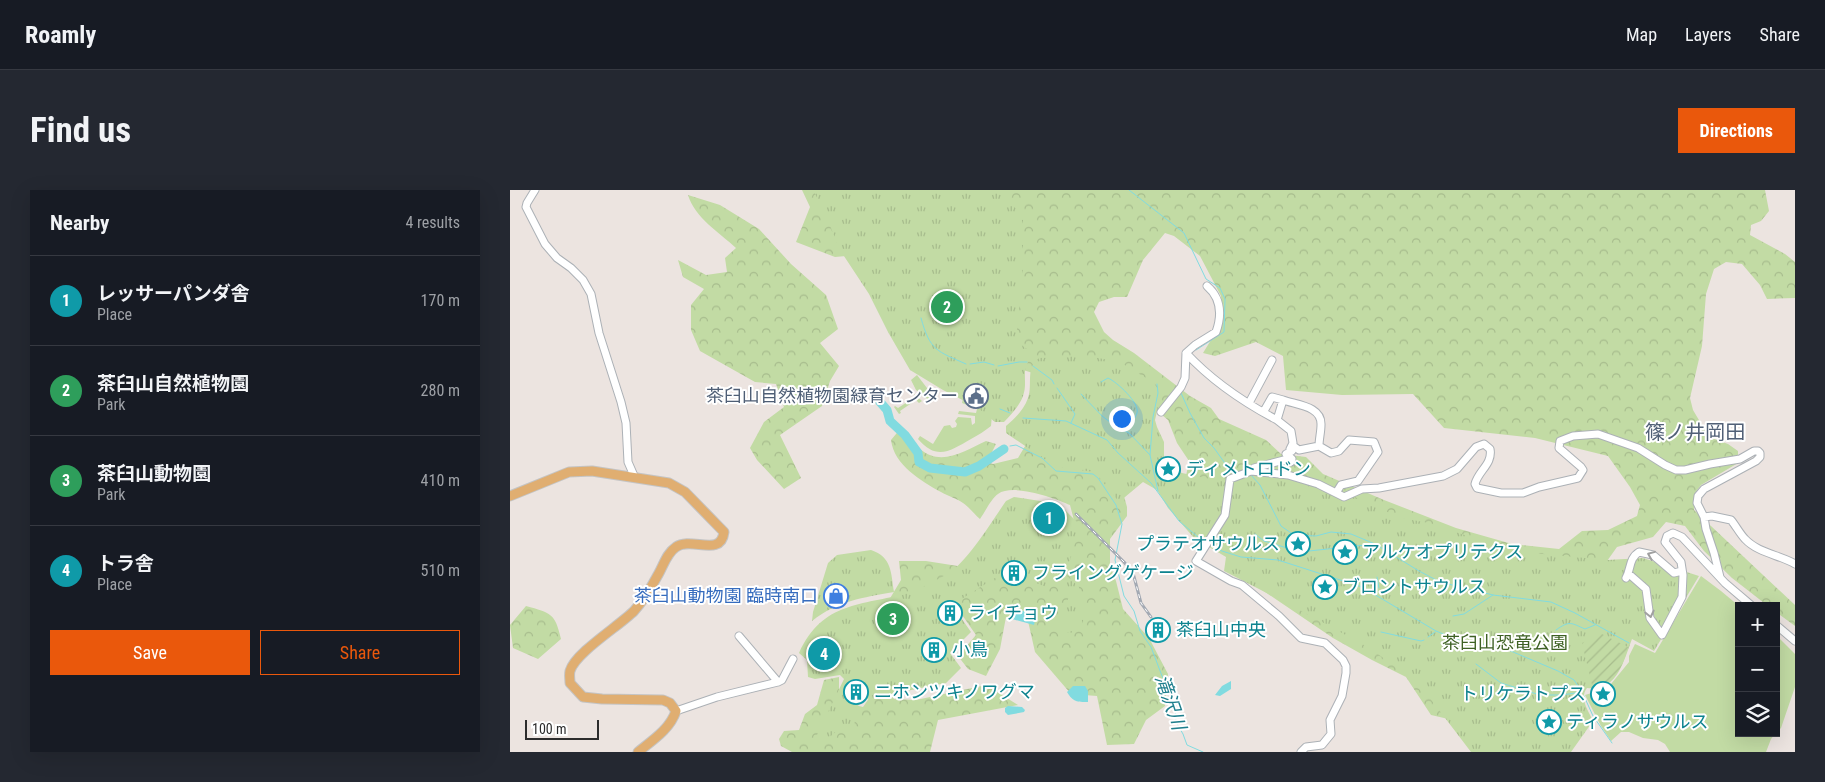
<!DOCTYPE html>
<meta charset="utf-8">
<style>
:root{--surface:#171b24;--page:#242831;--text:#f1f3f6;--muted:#9ea1a6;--line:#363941;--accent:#ea580c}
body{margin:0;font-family:"Roboto Condensed","Noto Sans JP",sans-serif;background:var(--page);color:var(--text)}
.controls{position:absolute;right:15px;bottom:15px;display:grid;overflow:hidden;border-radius:0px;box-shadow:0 5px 20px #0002}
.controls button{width:45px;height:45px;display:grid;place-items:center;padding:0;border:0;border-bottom:1px solid var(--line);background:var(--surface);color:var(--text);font:25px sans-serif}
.scale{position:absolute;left:15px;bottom:12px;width:74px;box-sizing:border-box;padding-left:5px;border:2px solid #2c2c2c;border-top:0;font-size:14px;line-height:18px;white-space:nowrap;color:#2c2c2c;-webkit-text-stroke:4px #fff;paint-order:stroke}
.you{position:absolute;left:611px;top:228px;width:18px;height:18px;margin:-12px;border:4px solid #fff;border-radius:50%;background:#1a73e8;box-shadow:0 0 0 8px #1a73e833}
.badge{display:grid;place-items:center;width:32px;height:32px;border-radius:50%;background:var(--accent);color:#fff;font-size:16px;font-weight:700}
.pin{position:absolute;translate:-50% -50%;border:2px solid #fff;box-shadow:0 1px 5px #0006}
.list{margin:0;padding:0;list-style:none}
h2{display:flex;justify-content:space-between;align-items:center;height:65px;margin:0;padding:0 20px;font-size:21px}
h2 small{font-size:16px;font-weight:400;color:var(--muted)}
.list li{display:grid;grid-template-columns:32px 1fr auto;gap:15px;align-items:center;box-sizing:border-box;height:90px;padding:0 20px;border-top:1px solid var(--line)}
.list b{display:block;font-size:19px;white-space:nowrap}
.list p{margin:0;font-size:16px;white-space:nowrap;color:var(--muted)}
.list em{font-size:16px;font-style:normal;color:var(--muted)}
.actions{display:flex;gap:10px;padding:15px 20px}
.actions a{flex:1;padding:11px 0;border:1px solid var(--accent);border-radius:0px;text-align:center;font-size:18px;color:var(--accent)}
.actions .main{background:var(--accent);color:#fff}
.icon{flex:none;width:28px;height:28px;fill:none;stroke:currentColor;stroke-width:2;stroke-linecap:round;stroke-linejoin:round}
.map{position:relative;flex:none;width:1285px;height:562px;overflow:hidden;border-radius:0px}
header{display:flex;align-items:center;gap:30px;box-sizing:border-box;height:70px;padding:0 25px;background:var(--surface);border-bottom:1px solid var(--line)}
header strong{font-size:24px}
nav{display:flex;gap:28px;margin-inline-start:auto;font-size:18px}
.intro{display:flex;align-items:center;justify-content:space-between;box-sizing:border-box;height:120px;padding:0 30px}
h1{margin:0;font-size:35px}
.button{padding:12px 22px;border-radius:0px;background:var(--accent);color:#fff;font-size:18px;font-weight:700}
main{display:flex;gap:30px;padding:0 30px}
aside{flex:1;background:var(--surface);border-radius:0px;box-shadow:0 5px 20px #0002}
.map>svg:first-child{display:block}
.grass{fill:#c2dba4}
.forest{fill:url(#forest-crowns);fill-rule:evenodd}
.park{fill:url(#park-tufts)}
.garden{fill:url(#garden-furrows)}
.water{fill:#81dbe0}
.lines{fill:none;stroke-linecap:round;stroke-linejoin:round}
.stream{stroke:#81dbe0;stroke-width:1}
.river{stroke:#81dbe0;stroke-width:9}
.minor-casing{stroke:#acb1b6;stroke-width:9}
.major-casing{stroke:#c4c4c4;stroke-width:11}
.minor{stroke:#fff;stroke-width:7}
.major{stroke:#e0ae71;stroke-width:9}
.rail-casing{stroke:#a3a9b3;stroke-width:3}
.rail{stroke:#fff;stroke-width:1;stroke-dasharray:4;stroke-linecap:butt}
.oneway{stroke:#a0a0a0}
.labels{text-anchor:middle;stroke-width:4;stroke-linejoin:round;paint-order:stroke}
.service-label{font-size:18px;fill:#4e5e75;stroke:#fff;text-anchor:end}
.culture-label{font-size:18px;fill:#0d838f;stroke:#fff;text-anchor:start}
.shop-label{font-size:18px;fill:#366cbe;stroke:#fff;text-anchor:end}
.park-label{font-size:18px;fill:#3e6124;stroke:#fff}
.water-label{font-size:19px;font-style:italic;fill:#1f7f8d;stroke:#fff}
.quarter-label{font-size:20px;fill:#516077;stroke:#fff}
</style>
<header>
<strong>Roamly</strong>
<nav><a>Map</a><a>Layers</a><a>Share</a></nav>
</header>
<div class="intro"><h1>Find us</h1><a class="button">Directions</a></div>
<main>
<aside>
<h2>Nearby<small>4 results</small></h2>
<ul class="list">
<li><span class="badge" style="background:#0f9aa8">1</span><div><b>レッサーパンダ舎</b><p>Place</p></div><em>170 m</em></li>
<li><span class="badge" style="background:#2e9e5b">2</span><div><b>茶臼山自然植物園</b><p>Park</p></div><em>280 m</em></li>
<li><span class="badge" style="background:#2e9e5b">3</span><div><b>茶臼山動物園</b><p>Park</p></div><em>410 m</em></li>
<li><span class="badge" style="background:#0f9aa8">4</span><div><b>トラ舎</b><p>Place</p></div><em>510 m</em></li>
</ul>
<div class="actions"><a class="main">Save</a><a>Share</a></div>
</aside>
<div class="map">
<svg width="1285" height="562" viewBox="0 0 1285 562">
<defs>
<pattern id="forest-crowns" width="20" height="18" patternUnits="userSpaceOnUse" patternTransform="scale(1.25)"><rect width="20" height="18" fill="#c2dba4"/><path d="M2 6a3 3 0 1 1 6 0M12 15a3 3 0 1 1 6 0" fill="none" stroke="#a7bc8d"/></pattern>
<pattern id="park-tufts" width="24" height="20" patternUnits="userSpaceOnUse" patternTransform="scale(1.25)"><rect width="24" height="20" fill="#c2dba4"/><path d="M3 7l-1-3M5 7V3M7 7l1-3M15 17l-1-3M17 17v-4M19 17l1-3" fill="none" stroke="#a7bc8d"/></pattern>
<pattern id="garden-furrows" width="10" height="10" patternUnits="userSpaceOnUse" patternTransform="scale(1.25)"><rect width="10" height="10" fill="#c2dba4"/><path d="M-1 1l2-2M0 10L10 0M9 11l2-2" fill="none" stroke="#a7bc8d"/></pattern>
</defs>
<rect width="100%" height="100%" fill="#ece4e0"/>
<path class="grass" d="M407 185 417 198 423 202 419 210 406 200 401 190Z
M404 204 412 211 409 213 406 210 390 221 391 223 389 224 384 217 385 216 388 218 405 207Z
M453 208 482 225 481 236C475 241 468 245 461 249 440 261 427 271 408 249L410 246 423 254 434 236 440 235 442 238 446 237 447 234 445 231 448 227 461 228 462 235 465 233V226L448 224 449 221 466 223 467 219 452 213Z
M1191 386 1211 401 1229 416V543H1266L1261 549 1256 562H1160L1155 554 1148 550 1133 548 1119 542H1111L1101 551 1091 536 1075 505 1095 499 1101 494 1119 472V466L1125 454 1145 463Z
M1266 445 1285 464V497L1271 538 1266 543Z"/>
<path class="forest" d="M292 0H406L347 65 325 67 286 52 300 17Z
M468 0H1255L1259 21 1251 31 1241 35 1240 45 1275 64 1285 72V108L1257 109 1250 95 1232 74 1216 72 1204 79 1196 104 1192 156 1180 208 1183 220 1199 247 1218 254 1228 261V273L1191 295 1185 303 1184 320 1285 415V436L1266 422V416H1258L1222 388 1194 361 1175 336 1156 332 1143 347 1107 357 1085 388 859 426 960 534 921 525 896 487 862 470 823 448 727 383 675 291 679 271 667 253 658 230 633 209 545 190 510 179ZM655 43 664 46 690 66 711 106 712 132 693 163 705 166 746 152 773 166 776 200 832 205 903 204 934 238 1025 248 1098 266 1120 297 1130 315 1127 326 1098 340 1072 341 1049 359 1002 354 946 338 874 310 813 284 796 267 771 264 756 250 709 229 701 218 680 206 624 163 603 150 594 142 584 122 589 112 604 107H617L633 70Z
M178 5 210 15 249 39 281 74 316 105 328 139 310 153 329 176 320 191 312 216 270 245 291 288 274 299 247 270 240 258 254 232 274 217 266 194 245 192 190 161 181 140V115L194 99 173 87 168 70 196 85 217 82 215 68 226 58C209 42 185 28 178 5Z
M391 238C397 245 403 253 410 259 431 277 455 261 476 251L486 254 477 272 483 274 508 268 518 251 549 248 612 299 617 317V326L600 349V376L606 391 613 419 639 448 658 484 655 516 636 530 624 554 597 555 587 506 561 504 525 462 518 431 496 427 490 459 476 486 458 479 448 466 466 445 450 422 425 416 379 410 391 390 389 371H416L454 377 567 342 560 315C545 308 503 293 488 304 481 309 475 322 470 329 464 324 459 317 453 313 446 308 438 306 431 302 411 291 384 275 381 250Z
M16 416C41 423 45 423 51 449L28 469 3 458 0 435Z
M329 487V501L333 512 353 517 364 501 377 500 384 509 406 510 476 495 508 515 428 530 420 562H282L271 556 269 549 274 541 289 540 295 524 307 515 314 490Z"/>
<path class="park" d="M303 0H492L513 28V77L506 151 525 165C508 178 519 190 513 206 509 217 501 224 494 232H485L468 218 433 200 400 180 378 142 359 104 330 60 314 21Z
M577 166 610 172 644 193 649 201V213L645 230 647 237 654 252V266L657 273 661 278 672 283 709 291 738 286 778 287 801 294 833 309 844 307 891 328 919 333 1002 361 1097 370 1133 368 1189 386 1144 461 1122 449C1113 472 1108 501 1077 498 1069 508 1078 520 1083 531L1061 562H961L910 495 861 459 803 427 714 381 716 367 684 348 658 318 647 300 633 292 609 312 585 282 546 277 496 243V236C505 228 514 220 518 208 523 194 515 178 529 168Z
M504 307 537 312 552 317 567 332V345L556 385 569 397V410L574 418 573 432 569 441 559 443 551 439 552 423 559 407 546 394 539 398 526 393H499L488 386 442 415 461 442 440 463 451 478 436 493 357 509 346 517 344 540H328L316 550 306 547 334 489 330 485 305 489 298 487 297 470 289 463C313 411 351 416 398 403 406 401 428 389 436 385 457 373 482 331 496 311Z
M361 360C382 367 381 383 384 402 352 408 329 410 302 431L303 422 318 373 327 365Z"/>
<path class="garden" d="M1088 442 1118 457C1114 473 1106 492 1089 498L1082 495 1072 453 1079 450Z"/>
<path class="water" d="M508 419 521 424 525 430 524 435 502 429 504 421Z
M721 491V499L710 506 705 505 712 496Z
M563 496H575L578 501V512C567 512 563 512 557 502Z
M498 516 512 517 515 520 514 522 498 525 495 522V518Z"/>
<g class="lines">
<path class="stream" d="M619 0 674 43 696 89 710 98 715 109 714 142 686 160
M411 128C420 161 427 161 456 174
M460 174 474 172 484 175
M488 176 509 172H517
M523 176 542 190 544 194
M591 192 598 188C607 192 630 213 627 223 625 230 618 234 614 239
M647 194 648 203 643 227 640 265 648 301
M547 198 565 224 561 233
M671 203 680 223 694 248 704 258 722 283
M571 204 592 226 604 235 619 243 640 265
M490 219 500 223
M513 228 556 231 597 250 608 263 641 293 669 331 694 352
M500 256 506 255 532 268 546 281 583 284 588 288 606 315 612 334 605 370 614 406 624 421 630 441 641 457 652 486 661 502 665 515 666 532 673 544 677 555 693 562
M741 285 750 295 771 336 784 345 806 346 821 342 841 344 865 354 909 381 930 392 983 405 1041 412 1065 423 1119 453
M745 344 754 351 787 361
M699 354 712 361 731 367 768 370 852 397 926 441 948 450 996 459 1048 481 1064 490 1072 502 1052 505H1030L991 493 966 474
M799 361 865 354
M867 387 869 398
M943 426 954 424 983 405
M1046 440C1060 430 1061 433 1075 439L1085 435
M871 442 911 451 914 450
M918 447 925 442
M1074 506 1083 526 1102 553"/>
<path class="river" d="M367 203 370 212 377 220 380 231 395 245 408 263 409 272 420 278 455 282 469 276 494 259"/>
<defs>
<path id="minor" d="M25 0 17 13 16 17 35 54 47 68 61 78 73 90 81 104 89 143 111 212 116 233 118 272 125 288
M676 163C702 191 733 212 767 230L773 210C787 215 812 216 811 235 811 242 809 249 809 256L821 263 829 261 839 250 864 252 868 262 848 291 831 295 826 303
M739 213 762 170
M754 221 762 207 773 210
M651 222 671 197 675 188 676 163 685 155 706 142C712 125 711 108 697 96
M782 255 789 260 809 256
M741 281 744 278 774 270 781 272 782 269 776 264 782 261 780 259 783 253 781 241 767 230
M1194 327 1202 326 1221 330C1226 336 1230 344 1235 349 1248 363 1270 365 1285 374
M1119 384 1136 399 1140 428 1152 445 1172 407 1173 385 1171 372 1155 352 1157 346 1163 343 1172 347 1215 393 1242 416
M1116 388C1121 379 1119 368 1129 362L1143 365 1164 383 1172 381
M1266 435 1285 451
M229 446 268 492
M166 521 207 507 268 492 272 490 283 469
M791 562 796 557 812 555 821 544 820 530 832 506 836 483V476L833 470 815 453 791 448 769 426 732 395 721 391 686 371 715 325 720 289 741 281 778 285 808 294 834 307 852 299 869 298 933 286 947 279 966 257 974 254 980 259C983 274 968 281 965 294L967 298 991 303H1013L1029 297 1068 288 1073 280 1071 277 1049 258 1050 251 1063 246 1088 244 1128 258 1155 275 1166 280H1175L1200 274 1230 269 1244 261H1248L1250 263V267L1246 271 1194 299 1188 306 1187 313 1194 327 1196 339 1204 363 1210 387"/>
<path id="major" d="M0 306 59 282 82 281 159 293 175 302 214 342C211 368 181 346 166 357 157 363 154 374 149 383 142 396 134 410 124 421 109 436 65 463 60 481 59 485 60 489 60 493L73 507 92 509 153 510 160 513 166 521C160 539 143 550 128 562"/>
</defs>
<use href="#minor" class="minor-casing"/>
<use href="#major" class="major-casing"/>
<use href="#minor" class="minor"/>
<use href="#major" class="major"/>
<defs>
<path id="rail" d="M566 324 614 372 623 383 631 413 641 427"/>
</defs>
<use href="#rail" class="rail-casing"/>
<use href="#rail" class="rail"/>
</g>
<defs><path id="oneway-chevron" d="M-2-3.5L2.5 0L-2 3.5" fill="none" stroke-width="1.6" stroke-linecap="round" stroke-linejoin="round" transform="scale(1.25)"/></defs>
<g class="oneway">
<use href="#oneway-chevron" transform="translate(1141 365) rotate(-158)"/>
<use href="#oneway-chevron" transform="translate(1140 424) rotate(77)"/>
</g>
<defs>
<symbol id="civic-ring" viewBox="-11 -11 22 22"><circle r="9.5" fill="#fff" stroke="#5c6f8a" stroke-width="1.5"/><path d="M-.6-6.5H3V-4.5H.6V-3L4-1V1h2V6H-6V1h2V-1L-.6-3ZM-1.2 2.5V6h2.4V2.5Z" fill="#5c6f8a"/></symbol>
<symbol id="sight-ring" viewBox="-11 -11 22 22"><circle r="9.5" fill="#fff" stroke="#0f9aa8" stroke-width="1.5"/><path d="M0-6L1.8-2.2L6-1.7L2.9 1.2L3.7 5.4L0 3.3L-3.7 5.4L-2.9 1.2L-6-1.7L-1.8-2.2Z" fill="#0f9aa8"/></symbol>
<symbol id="building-ring" viewBox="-11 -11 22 22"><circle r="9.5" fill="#fff" stroke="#0f9aa8" stroke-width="1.5"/><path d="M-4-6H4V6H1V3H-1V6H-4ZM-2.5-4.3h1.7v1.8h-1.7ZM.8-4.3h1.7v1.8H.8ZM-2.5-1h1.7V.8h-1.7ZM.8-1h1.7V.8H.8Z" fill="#0f9aa8"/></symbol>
<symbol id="shop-ring" viewBox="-11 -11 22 22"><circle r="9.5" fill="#fff" stroke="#3f7fe0" stroke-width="1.5"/><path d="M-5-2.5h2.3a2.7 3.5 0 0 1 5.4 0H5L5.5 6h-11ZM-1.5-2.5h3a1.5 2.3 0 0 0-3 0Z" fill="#3f7fe0"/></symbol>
</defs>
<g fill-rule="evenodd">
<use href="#civic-ring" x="452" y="192" width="28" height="28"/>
<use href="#sight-ring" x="644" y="265" width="28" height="28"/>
<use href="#sight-ring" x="774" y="340" width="28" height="28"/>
<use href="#sight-ring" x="821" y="348" width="28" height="28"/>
<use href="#building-ring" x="490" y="369" width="28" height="28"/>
<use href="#sight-ring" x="801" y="383" width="28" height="28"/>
<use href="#shop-ring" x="312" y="392" width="28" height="28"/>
<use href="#building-ring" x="426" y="409" width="28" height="28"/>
<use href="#building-ring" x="634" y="426" width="28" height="28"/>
<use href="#building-ring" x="410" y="446" width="28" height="28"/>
<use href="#building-ring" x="332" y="488" width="28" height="28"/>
<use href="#sight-ring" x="1079" y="490" width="28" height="28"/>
<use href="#sight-ring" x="1025" y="518" width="28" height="28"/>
</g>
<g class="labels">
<g class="service-label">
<text x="448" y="212">茶臼山自然植物園緑育センター</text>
</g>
<g class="culture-label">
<text x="676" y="285">ディメトロドン</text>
<text x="770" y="360" text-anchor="end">プラテオサウルス</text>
<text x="852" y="368">アルケオプリテクス</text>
<text x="522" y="389">フライングゲケージ</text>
<text x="832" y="403">ブロントサウルス</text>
<text x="458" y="429">ライチョウ</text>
<text x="666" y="446">茶臼山中央</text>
<text x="442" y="466">小鳥</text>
<text x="364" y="508">ニホンツキノワグマ</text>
<text x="1076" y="510" text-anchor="end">トリケラトプス</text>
<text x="1056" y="538">ティラノサウルス</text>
</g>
<g class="shop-label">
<text x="308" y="412">茶臼山動物園 臨時南口</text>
</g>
<g class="park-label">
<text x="995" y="459">茶臼山恐竜公園</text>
</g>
<g class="water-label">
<text transform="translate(661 512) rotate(71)" y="7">滝沢川</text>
</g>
<g class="quarter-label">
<text x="1185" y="249">篠ノ井岡田</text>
</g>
</g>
</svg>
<div class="controls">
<button>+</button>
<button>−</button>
<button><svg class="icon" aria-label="layers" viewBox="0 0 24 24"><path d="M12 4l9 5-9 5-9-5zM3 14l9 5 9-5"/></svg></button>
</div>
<div class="scale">100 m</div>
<div class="you"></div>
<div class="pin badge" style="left:539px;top:328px;background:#0f9aa8">1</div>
<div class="pin badge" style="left:437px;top:117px;background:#2e9e5b">2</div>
<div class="pin badge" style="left:383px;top:429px;background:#2e9e5b">3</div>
<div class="pin badge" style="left:314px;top:464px;background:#0f9aa8">4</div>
</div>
</main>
